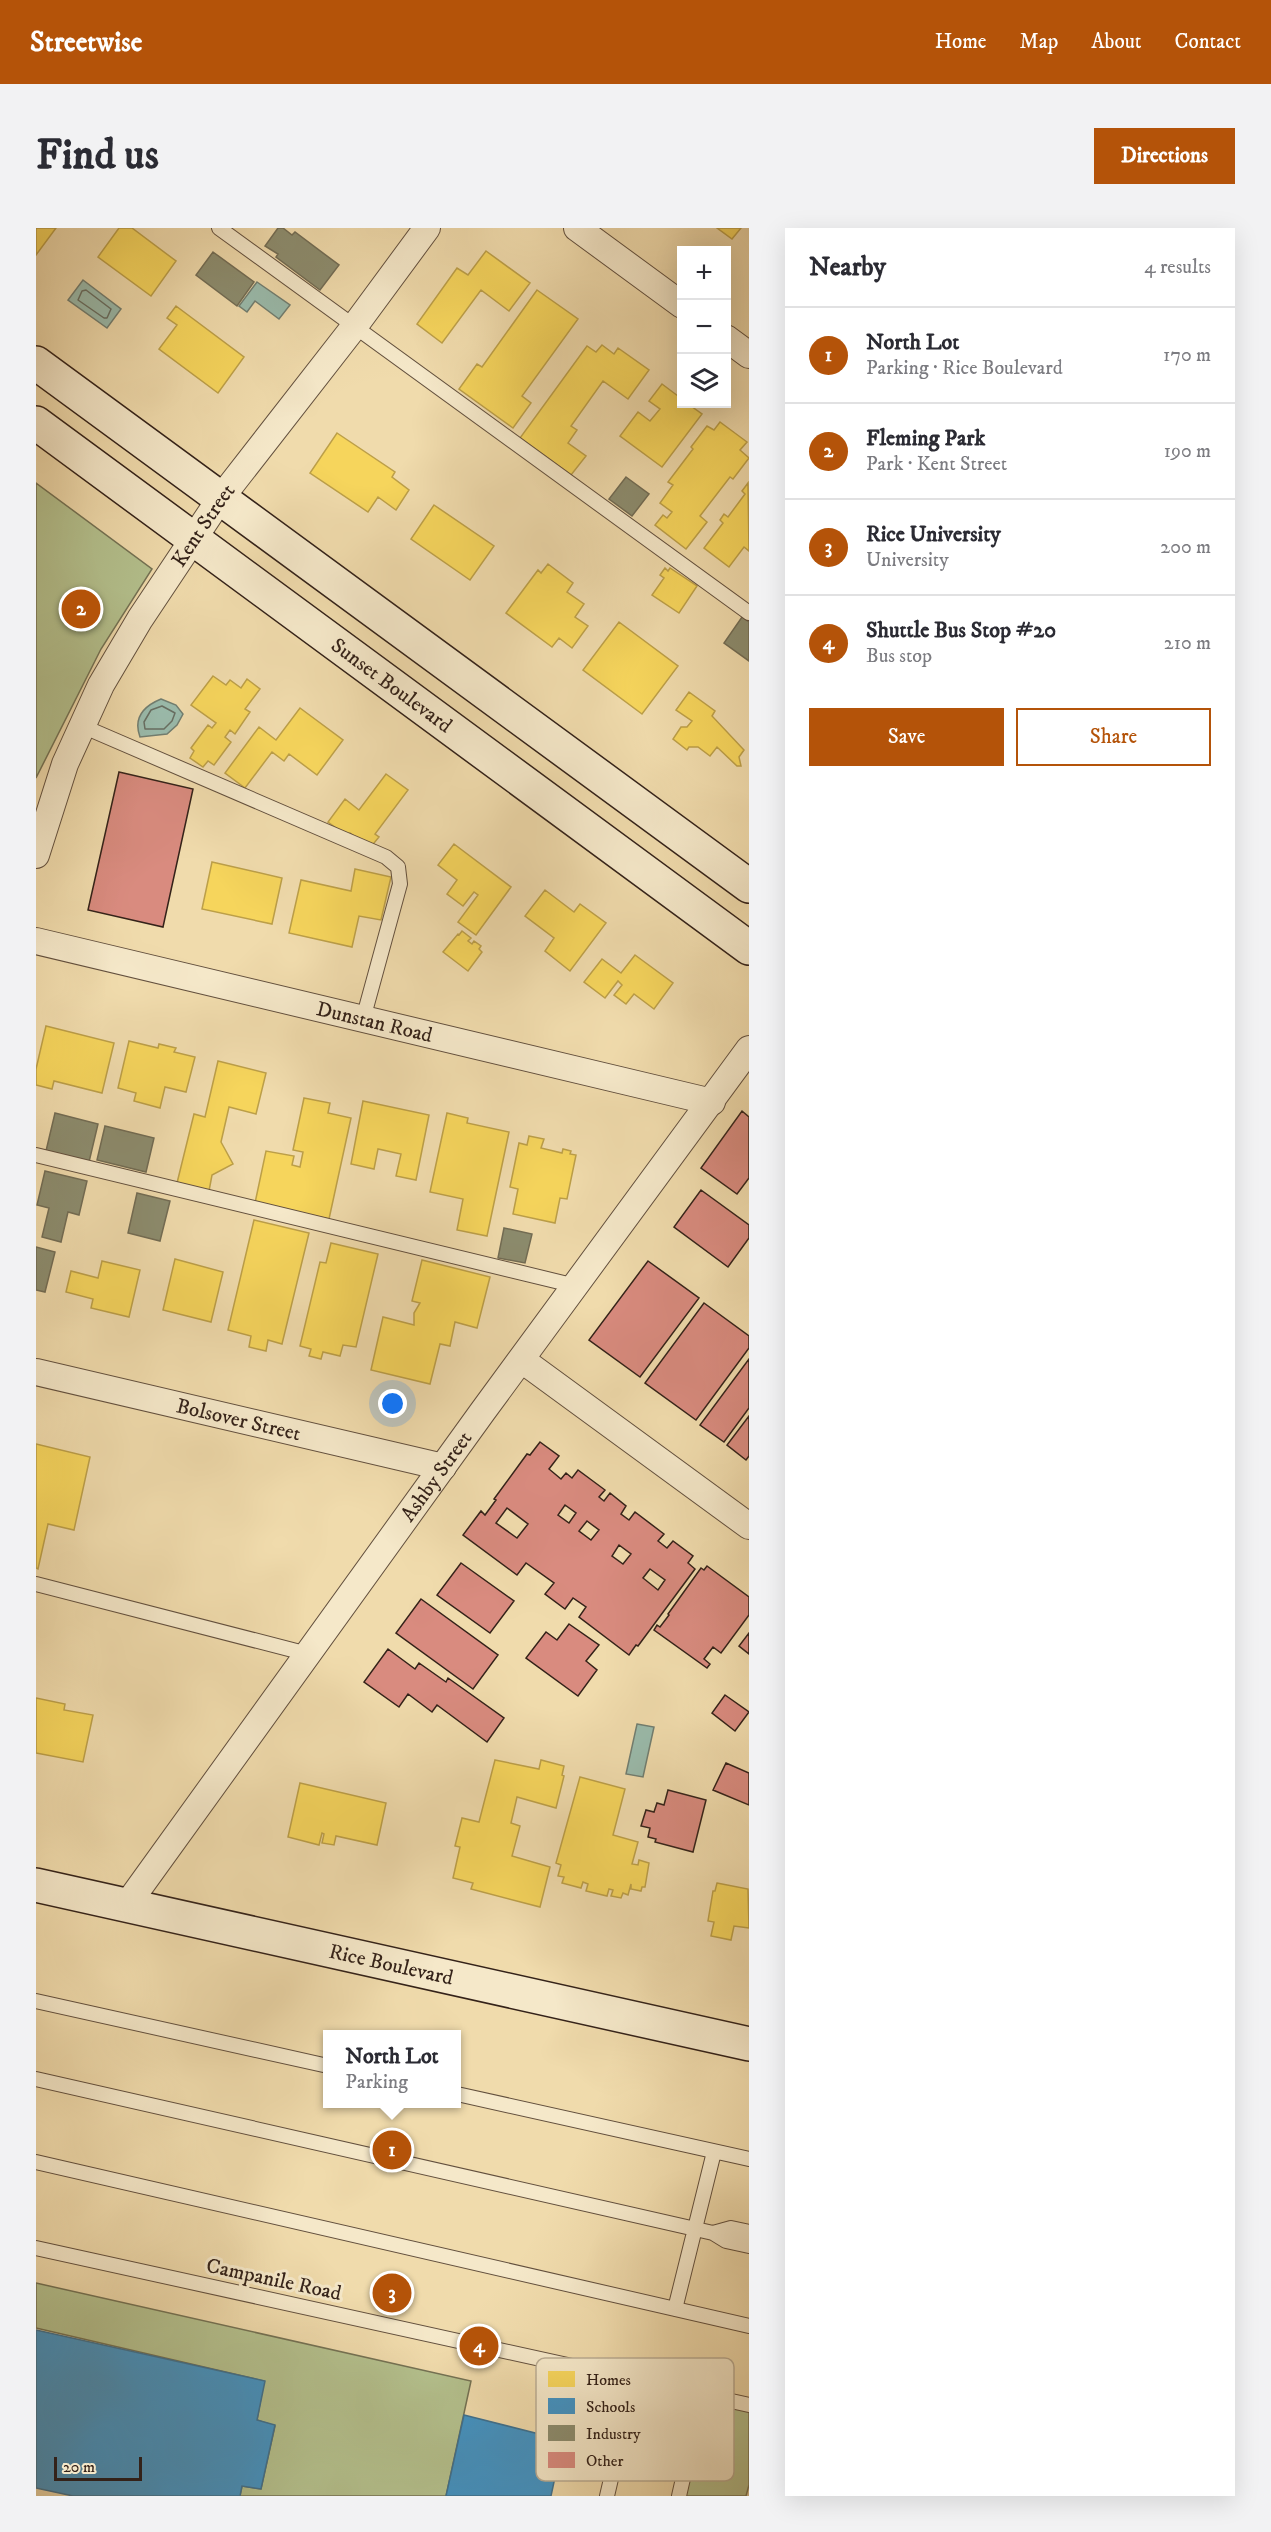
<!DOCTYPE html>
<meta charset="utf-8">
<style>
:root{--surface:#fff;--page:#f2f2f3;--text:#2b2b33;--muted:#7c7c81;--line:#e1e1e2;--accent:#b45309}
body{margin:0;font-family:"IM FELL DW Pica",serif;background:var(--page);color:var(--text)}
.controls{position:absolute;right:18px;top:18px;display:grid;overflow:hidden;border-radius:0px;box-shadow:0 6px 24px #0002}
.controls button{width:54px;height:54px;display:grid;place-items:center;padding:0;border:0;border-bottom:2px solid var(--line);background:var(--surface);color:var(--text);font:30px sans-serif}
.scale{position:absolute;left:18px;bottom:15px;width:88px;box-sizing:border-box;padding-left:6px;border:3px solid #342219;border-top:0;font-size:16px;line-height:21px;white-space:nowrap;color:#342219;-webkit-text-stroke:4px #f5e8c9;paint-order:stroke}
.you{position:absolute;left:357px;top:1176px;width:21px;height:21px;margin:-15px;border:4px solid #fff;border-radius:50%;background:#1a73e8;box-shadow:0 0 0 9px #1a73e833}
.badge{display:grid;place-items:center;width:39px;height:39px;border-radius:50%;background:var(--accent);color:#fff;font-size:20px;font-weight:700}
.pin{position:absolute;translate:-50% -50%;border:3px solid #fff;box-shadow:0 2px 6px #0006}
.popup{position:absolute;left:287px;top:1802px;width:138px;height:78px;box-sizing:border-box;display:grid;place-content:center;border-radius:0px;background:var(--surface);filter:drop-shadow(0 2px 4px #0005);font-size:20px;white-space:nowrap;color:var(--muted)}
.popup b{font-size:22px;color:var(--text)}
.popup::after{content:'';position:absolute;left:50%;top:100%;margin-left:-12px;border:12px solid transparent;border-top-color:var(--surface)}
.list{margin:0;padding:0;list-style:none}
h2{display:flex;justify-content:space-between;align-items:center;height:78px;margin:0;padding:0 24px;font-size:26px}
h2 small{font-size:20px;font-weight:400;color:var(--muted)}
.list li{display:grid;grid-template-columns:39px 1fr auto;gap:18px;align-items:center;box-sizing:border-box;height:96px;padding:0 24px;border-top:2px solid var(--line)}
.list b{display:block;font-size:22px;white-space:nowrap}
.list p{margin:0;font-size:20px;white-space:nowrap;color:var(--muted)}
.list em{font-size:20px;font-style:normal;color:var(--muted)}
.actions{display:flex;gap:12px;padding:18px 24px}
.actions a{flex:1;padding:14px 0;border:2px solid var(--accent);border-radius:0px;text-align:center;font-size:21px;color:var(--accent)}
.actions .main{background:var(--accent);color:#fff}
.icon{flex:none;width:33px;height:33px;fill:none;stroke:currentColor;stroke-width:2;stroke-linecap:round;stroke-linejoin:round}
.map{position:relative;flex:none;width:713px;height:2268px;overflow:hidden;border-radius:0px}
header{display:flex;align-items:center;gap:36px;box-sizing:border-box;height:84px;padding:0 30px;background:var(--accent);color:#fff}
header strong{font-size:28px}
nav{display:flex;gap:33px;margin-inline-start:auto;font-size:21px}
.intro{display:flex;align-items:center;justify-content:space-between;box-sizing:border-box;height:144px;padding:0 36px}
h1{margin:0;font-size:42px}
.button{padding:15px 27px;border-radius:0px;background:var(--accent);color:#fff;font-size:21px;font-weight:700}
main{display:flex;gap:36px;padding:0 36px}
aside{flex:1;background:var(--surface);border-radius:0px;box-shadow:0 6px 24px #0002}
.map>svg:first-child{display:block}
.green{fill:#b4c18e;stroke:#747254;stroke-width:1.5}
.water{fill:#9abbac;stroke:#717e71;stroke-width:1.5}
.homes{fill:#f6d55c;stroke:#bc9f48;stroke-width:1.5}
.schools{fill:#4393c3;stroke:#3e7190;stroke-width:1.5}
.industry{fill:#8c8c6e;stroke:#726c54;stroke-width:1.5}
.lines{fill:none;stroke-linecap:round;stroke-linejoin:round}
.shore{stroke:#676e62;stroke-width:1.5}
.building{fill:#d98b7f;stroke:#342219;stroke-width:1.5;fill-rule:evenodd}
.lane-casing{stroke:#63503e;stroke-width:16}
.street-casing{stroke:#63503e;stroke-width:28}
.secondary-casing{stroke:#342219;stroke-width:36}
.lane{stroke:#f5e8c9;stroke-width:14}
.street{stroke:#f5e8c9;stroke-width:26}
.secondary{stroke:#f5e8c9;stroke-width:33}
.labels{text-anchor:middle;stroke-width:6;stroke-linejoin:round;paint-order:stroke}
.street-label{font-size:21px;fill:#342219;stroke:#f5e8c9}
.key{fill:#f5e8c9;stroke:#bbad94;stroke-width:1.5}
.key-label{font-size:16px;fill:#342219}
</style>
<header>
<strong>Streetwise</strong>
<nav><a>Home</a><a>Map</a><a>About</a><a>Contact</a></nav>
</header>
<div class="intro"><h1>Find us</h1><a class="button">Directions</a></div>
<main>
<div class="map">
<svg width="713" height="2268" viewBox="0 0 713 2268">
<rect width="100%" height="100%" fill="#f0dbac"/>
<filter id="stains"><feTurbulence type="fractalNoise" baseFrequency=".00333" numOctaves="4"/><feColorMatrix values="0 0 0 0 .2 0 0 0 0 .09 0 0 0 0 .02 0 0 0 .5 -.17"/></filter>
<radialGradient id="worn" r=".72"><stop offset=".6" stop-color="#630" stop-opacity="0"/><stop offset="1" stop-color="#630" stop-opacity=".3"/></radialGradient>
<path class="green" d="M0 255 116 341 65 421 0 550Z
M0 2055 435 2153 410 2268H204L206 2258 225 2261 239 2198 221 2192 228 2153 0 2100Z
M666 2167 713 2177V2257L710 2268H643Z"/>
<path class="water" d="M47 52 85 81 71 100 32 72Z
M221 54 254 77 243 91 219 73 211 84 203 78Z
M125 471 140 477 147 486 141 497 131 506 104 509C97 490 108 478 125 471Z
M601 1496 618 1499 607 1549 590 1546Z"/>
<path class="homes" d="M0 0H20L0 27Z
M83 0H96L140 33 115 68 62 29Z
M681 0H705L696 11Z
M450 23 494 55 473 83 445 62 406 115 381 96 421 40 432 47Z
M501 62 542 91 486 168 495 175 477 200 423 161 441 136 446 139Z
M140 78 208 129 182 165 123 121 141 97 131 90Z
M566 117 578 126 582 120 613 142 592 171 567 153 535 198 541 202 532 215 550 228 535 247 484 210 551 118 560 124Z
M626 156 646 171V176H652L666 186 626 239 584 208 602 184 614 193 624 181 613 173Z
M684 194 711 214 704 222 713 230 697 251 694 249 664 288 671 294 650 321 619 297 627 287 631 290 636 284 624 275 637 257 632 254 657 221 655 219 671 198 678 202Z
M301 205 359 244 356 249 373 262 360 282 342 269 332 284 274 245Z
M712 255 713 323 708 319 693 339 668 320 687 295 684 292 688 286 692 289 709 266 706 263Z
M398 277 458 318 434 352 375 311Z
M512 336 537 355 531 364 548 376 539 389 552 398 536 420 523 410 516 419 470 385 502 342 505 345Z
M629 340 632 343 634 340 661 358 643 385 616 367 628 350 624 347Z
M583 394 642 438 606 486 547 442Z
M177 448 190 457 194 452 205 460 211 451 224 461 209 481 214 484 199 506 194 502 189 509 195 514 178 537 172 533 167 539 154 530 158 523 155 520 172 497 176 500 180 495 155 477Z
M653 464 679 483 676 488 708 522 703 529 705 538H701L681 519 674 528 662 519H653L651 522 637 511 645 499H651L656 493 640 482Z
M264 480 307 512 281 547 253 526 248 533 236 524 209 560 189 545 223 499 240 512Z
M350 546 372 562 339 606 343 609 334 620 314 605 311 608 292 594 309 571 323 582Z
M418 616 475 659 440 707 422 694 442 667 438 664 427 678 411 666 421 652 402 637Z
M176 634 246 650 236 696 166 681Z
M319 641 355 649 345 692 323 688 316 719 253 705 265 652 315 663Z
M509 662 538 684 544 676 570 695 534 743 509 723 518 710 489 688Z
M426 703 435 710 432 713 436 716 438 713 445 718 443 721 446 724 432 743 407 724 422 706 423 707Z
M599 727 637 755 618 781 598 766 590 776 578 767 586 757 582 753 569 770 548 754 566 731 585 745Z
M10 798 78 815 66 865 18 853 16 861 0 857V841Z
M93 813 122 820 123 816 140 820 138 824 159 829 150 864 129 859 124 880 98 873 100 865 82 860Z
M182 833 230 845 220 886 193 879 185 914 197 936 176 947 173 963 141 955 158 886 169 889Z
M268 870 294 875 292 885 315 890 293 991 219 975 230 923 258 928 256 937 264 939 267 924 257 922Z
M327 873 393 887 380 952 360 948 365 926 342 921 338 941 315 936Z
M411 885 432 890 431 895 473 904 451 1008 421 1002 427 971 394 964Z
M493 908 508 911 505 920 526 925 527 921 535 923 534 926 540 927 531 971 524 970 519 995 477 986 482 961 474 959 483 915 491 917Z
M218 992 273 1005 246 1116 232 1112 230 1123 213 1119 215 1108 192 1102Z
M295 1015 342 1026 320 1119 307 1117 304 1128 287 1124 285 1131 273 1128 275 1121 264 1118 284 1034 290 1035Z
M139 1031 187 1044 175 1094 127 1082Z
M386 1032 454 1049 441 1100 419 1094 414 1118 404 1116 394 1156 335 1142 347 1089 378 1097V1085L384 1075 376 1073Z
M66 1033 104 1042 93 1089 55 1080 57 1071 30 1064 35 1043 62 1050Z
M0 1216 54 1229 38 1302 12 1296 2 1341 0 1340Z
M0 1470 29 1476 28 1482 57 1487 47 1534 0 1525Z
M459 1532 503 1541 505 1532 528 1538 526 1547 528 1548 520 1580 481 1569 475 1595 484 1598 476 1628 514 1639 504 1679 435 1661 437 1655 417 1650 424 1619 419 1618 426 1590 443 1594Z
M544 1549 589 1561 577 1607 602 1614 596 1636 602 1637 603 1632 613 1635 609 1659H606L605 1663 595 1661V1656L592 1667 587 1665 585 1670 575 1668 577 1662 573 1661 571 1668 550 1663 552 1656 547 1654 545 1660 526 1655 528 1649 522 1648 525 1637 520 1635Z
M264 1555 350 1575 341 1617 300 1608 298 1617 286 1615 288 1606 286 1605 283 1617 252 1609Z
M681 1655 712 1661 713 1700 698 1698 695 1712 675 1708 678 1694 672 1693 677 1663H679Z"/>
<path class="schools" d="M0 2102 229 2153 221 2192 239 2197 225 2261 206 2258 204 2268H37L0 2260Z
M428 2187 527 2212 515 2268H410Z"/>
<path class="industry" d="M242 0H247L256 7 259 4 303 37 284 62 240 29 242 26 229 18Z
M177 24 218 54 201 78 160 47Z
M590 249 613 266 596 288 573 271Z
M706 389 713 394V433L688 415Z
M19 885 62 896 53 934 10 923Z
M69 898 118 910 110 944 61 932Z
M9 943 51 953 43 987 32 984 25 1014 6 1009 13 980 1 977Z
M101 965 134 973 124 1013 92 1005Z
M468 1000 496 1006 489 1035 462 1030Z
M0 1019 19 1024 9 1064 0 1062Z"/>
<g class="lines">
<path class="shore" d="M50 62 75 81 71 90H68L42 72 46 63Z
M126 478 139 485 136 493 128 501H109L108 494 115 482Z"/>
</g>
<path class="building" d="M83 544 157 561 127 699 52 682Z
M706 883 713 889V950L701 966 665 940Z
M665 962 713 997V1010L692 1039 638 999Z
M612 1033 663 1070 604 1149 553 1112Z
M668 1075 713 1108V1120L660 1192 609 1155Z
M713 1131V1180L688 1214 664 1197Z
M713 1188V1228L710 1232 691 1217Z
M504 1214 523 1228 513 1241 525 1251 530 1245 536 1250 542 1242 569 1262 563 1269 568 1273 574 1265 590 1278 585 1286 593 1292 599 1284 628 1306 622 1313 631 1320 637 1313 657 1328 652 1335 659 1341 602 1418 600 1417 593 1427 543 1389 550 1379 537 1370 529 1381 509 1366 518 1355 490 1335 481 1347 427 1307 445 1283 449 1287 460 1272 458 1271 491 1226 494 1227ZM529 1277 540 1285 533 1295 522 1287ZM471 1280 492 1296 481 1310 460 1295ZM551 1293 563 1302 555 1312 543 1303ZM583 1317 595 1326 587 1336 576 1328ZM614 1341 629 1352 622 1362 607 1350Z
M425 1335 478 1373 454 1405 401 1367Z
M671 1338 713 1369V1387L685 1425 677 1419 668 1431 674 1436 671 1440 618 1402 621 1397 624 1399 633 1387 632 1386 665 1340 668 1342Z
M385 1371 462 1427 437 1461 360 1405Z
M533 1396 563 1417 550 1433 561 1442 542 1468 490 1430 510 1404 521 1412Z
M713 1405V1426L703 1418Z
M352 1421 379 1441 383 1435 410 1454 412 1450 468 1490 451 1514 401 1477 396 1484 372 1466 363 1479 328 1454Z
M689 1467 713 1484 699 1503 676 1485Z
M690 1535 713 1545V1577L677 1562Z
M632 1562 670 1572 657 1624 619 1614 620 1611 612 1609 614 1600 605 1598 610 1582 618 1584 621 1575 628 1577Z"/>
<g class="lines">
<defs>
<path id="lane" d="M183 0 713 385
M46 498 350 629 362 639 364 656 327 791
M0 927 540 1058
M0 1356 272 1426
M0 1773 292 1838
M0 1851 677 2005 690 2013 713 2018
M421 1866 713 1931
M0 1934 713 2098
M677 2005 695 2000 713 2004
M0 2020 713 2177
M639 2081 678 1924
M571 2268 598 2152
M643 2268 666 2167"/>
<g id="street">
<path d="M541 0 646 77"/>
<path d="M690 110 713 127"/>
<path id="s1" d="M0 627 29 536 65 457 104 391 184 271 318 99 391 0"/>
<path id="s2" d="M0 713 676 874"/>
<path d="M486 1132 713 1298"/>
<path id="s3" d="M0 1144 407 1239"/>
<path id="s4" d="M90 1678 447 1183 713 821"/>
</g>
<g id="secondary">
<path d="M0 135 713 658"/>
<path id="s5" d="M0 195 713 720"/>
<path id="s6" d="M0 1657 713 1816"/>
</g>
</defs>
<use href="#lane" class="lane-casing"/>
<use href="#street" class="street-casing"/>
<use href="#secondary" class="secondary-casing"/>
<use href="#lane" class="lane"/>
<use href="#street" class="street"/>
<use href="#secondary" class="secondary"/>
</g>
<g class="labels">
<g class="street-label">
<text dy="7" stroke="none"><textPath href="#s1" startOffset="372">Kent Street</textPath></text>
<text dy="7" stroke="none"><textPath href="#s5" startOffset="442">Sunset Boulevard</textPath></text>
<text dy="7" stroke="none"><textPath href="#s2" startOffset="348">Dunstan Road</textPath></text>
<text dy="7" stroke="none"><textPath href="#s3" startOffset="208">Bolsover Street</textPath></text>
<text dy="7" stroke="none"><textPath href="#s4" startOffset="530">Ashby Street</textPath></text>
<text dy="7" stroke="none"><textPath href="#s6" startOffset="364">Rice Boulevard</textPath></text>
<text transform="translate(238 2051) rotate(12)" y="7">Campanile Road</text>
</g>
</g>
<rect x="500" y="2130" width="198" height="123" rx="9" class="key"/>
<rect x="512" y="2143" width="27" height="16" fill="#f6d55c"/>
<rect x="512" y="2170" width="27" height="16" fill="#4393c3"/>
<rect x="512" y="2197" width="27" height="16" fill="#8c8c6e"/>
<rect x="512" y="2224" width="27" height="16" fill="#d98b7f"/>
<g class="key-label">
<text x="550" y="2157">Homes</text>
<text x="550" y="2184">Schools</text>
<text x="550" y="2211">Industry</text>
<text x="550" y="2238">Other</text>
</g>
<rect width="100%" height="100%" filter="url(#stains)"/>
<rect width="100%" height="100%" fill="url(#worn)"/>
</svg>
<div class="controls">
<button>+</button>
<button>−</button>
<button><svg class="icon" aria-label="layers" viewBox="0 0 24 24"><path d="M12 4l9 5-9 5-9-5zM3 14l9 5 9-5"/></svg></button>
</div>
<div class="scale">20 m</div>
<div class="you"></div>
<div class="pin badge" style="left:356px;top:1922px">1</div>
<div class="popup"><b>North Lot</b>Parking</div>
<div class="pin badge" style="left:45px;top:381px">2</div>
<div class="pin badge" style="left:356px;top:2065px">3</div>
<div class="pin badge" style="left:443px;top:2118px">4</div>
</div>
<aside>
<h2>Nearby<small>4 results</small></h2>
<ul class="list">
<li><span class="badge">1</span><div><b>North Lot</b><p>Parking · Rice Boulevard</p></div><em>170 m</em></li>
<li><span class="badge">2</span><div><b>Fleming Park</b><p>Park · Kent Street</p></div><em>190 m</em></li>
<li><span class="badge">3</span><div><b>Rice University</b><p>University</p></div><em>200 m</em></li>
<li><span class="badge">4</span><div><b>Shuttle Bus Stop #20</b><p>Bus stop</p></div><em>210 m</em></li>
</ul>
<div class="actions"><a class="main">Save</a><a>Share</a></div>
</aside>
</main>
